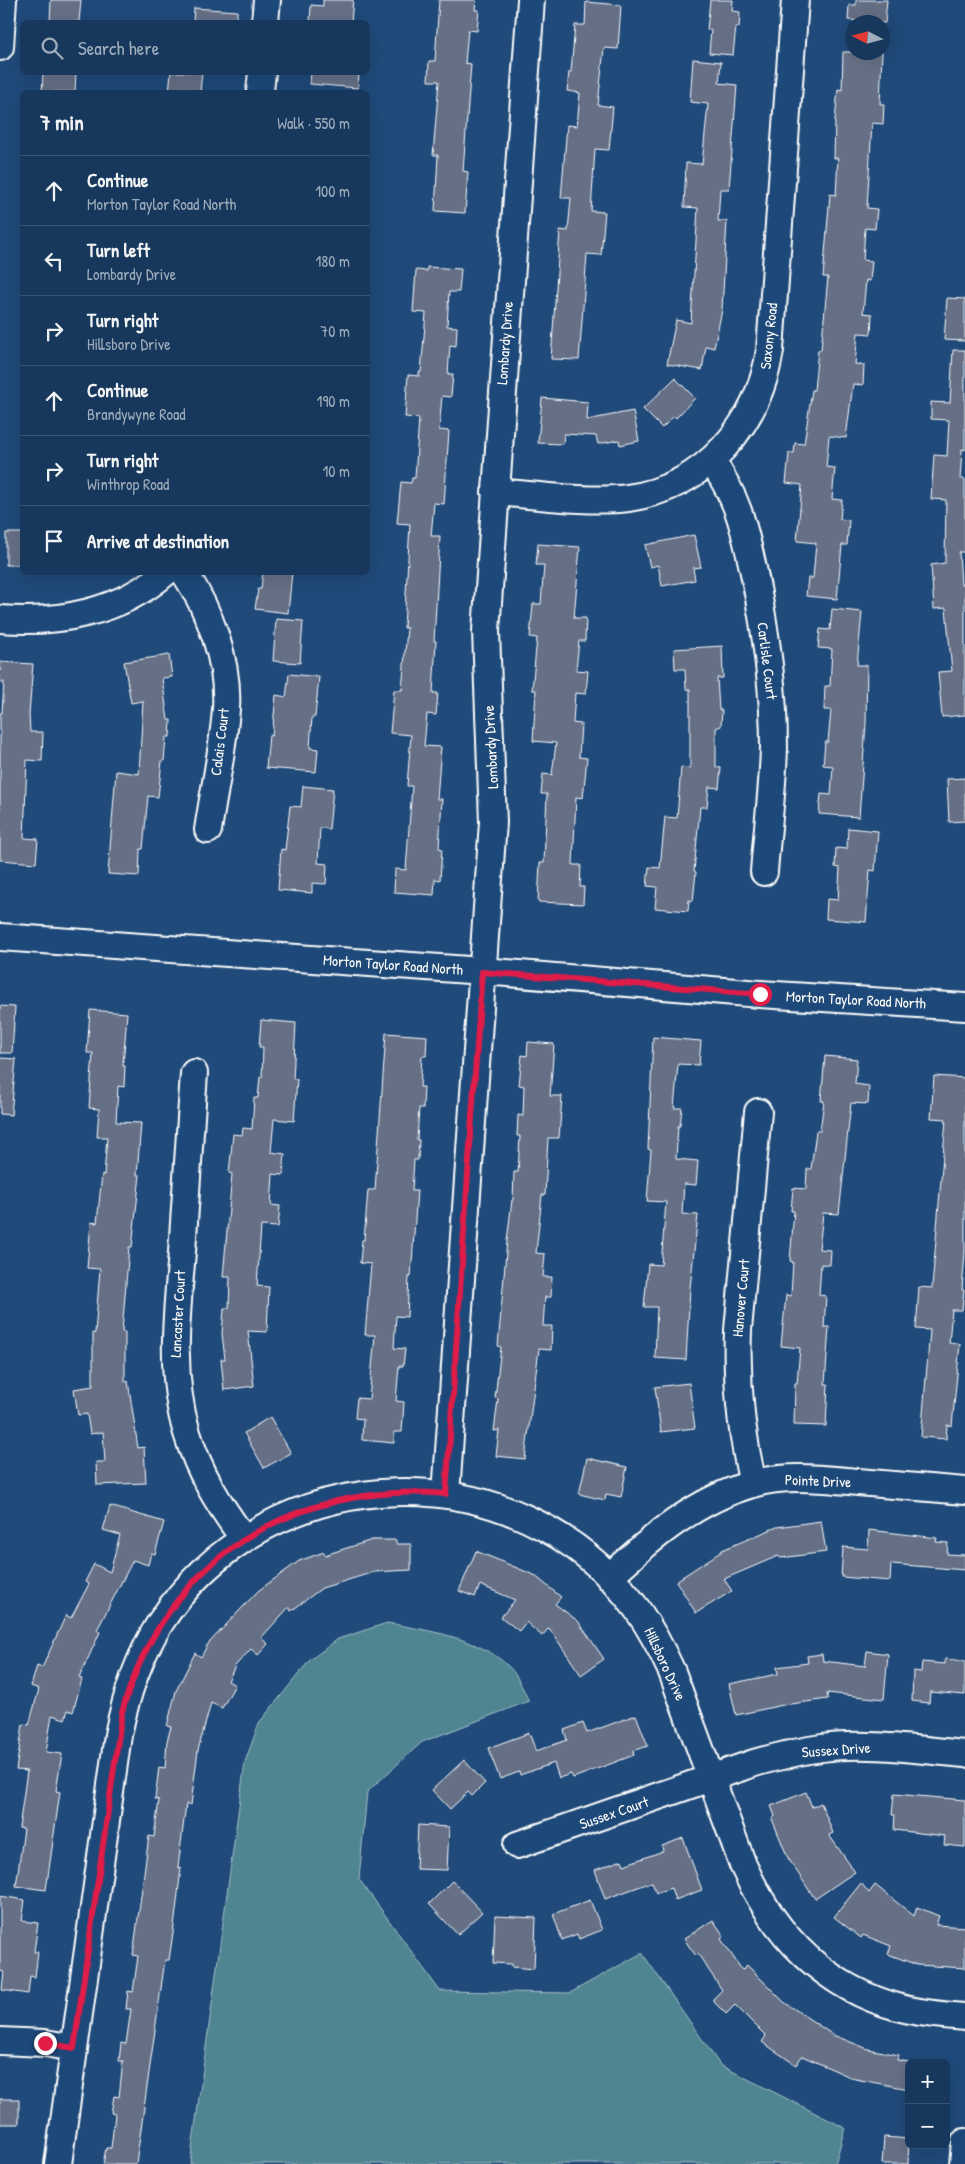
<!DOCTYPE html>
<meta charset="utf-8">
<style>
:root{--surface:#17385c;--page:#244365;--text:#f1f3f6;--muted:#9eacbb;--line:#365272}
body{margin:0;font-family:"Patrick Hand",sans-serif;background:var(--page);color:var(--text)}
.controls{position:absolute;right:15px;bottom:15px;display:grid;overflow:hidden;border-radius:8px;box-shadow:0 5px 20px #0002}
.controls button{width:45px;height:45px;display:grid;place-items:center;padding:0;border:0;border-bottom:1px solid var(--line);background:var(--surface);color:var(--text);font:25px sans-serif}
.compass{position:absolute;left:845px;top:15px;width:45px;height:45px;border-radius:50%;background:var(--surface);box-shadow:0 5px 20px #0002;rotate:276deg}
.stop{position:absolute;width:15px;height:15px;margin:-11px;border:4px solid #e11d48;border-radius:50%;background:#fff}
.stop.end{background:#e11d48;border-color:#fff;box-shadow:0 1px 5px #0008}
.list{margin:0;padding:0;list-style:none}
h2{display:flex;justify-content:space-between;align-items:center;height:65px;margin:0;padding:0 20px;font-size:21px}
h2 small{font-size:16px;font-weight:400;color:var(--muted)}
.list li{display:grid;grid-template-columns:32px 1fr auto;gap:15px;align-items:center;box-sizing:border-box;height:70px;padding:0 20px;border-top:1px solid var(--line)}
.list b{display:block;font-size:19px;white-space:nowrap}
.list p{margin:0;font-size:16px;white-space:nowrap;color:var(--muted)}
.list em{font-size:16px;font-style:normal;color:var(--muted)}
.icon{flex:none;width:28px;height:28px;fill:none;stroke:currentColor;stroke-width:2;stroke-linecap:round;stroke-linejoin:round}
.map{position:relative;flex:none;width:965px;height:2164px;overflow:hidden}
.search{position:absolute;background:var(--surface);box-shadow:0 5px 20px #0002;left:20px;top:20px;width:350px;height:55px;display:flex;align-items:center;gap:12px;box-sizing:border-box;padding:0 18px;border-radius:8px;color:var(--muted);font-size:19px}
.panel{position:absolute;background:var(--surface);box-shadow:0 5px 20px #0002;left:20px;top:90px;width:350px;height:485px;border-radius:8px}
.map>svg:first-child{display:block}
.green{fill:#4f8491;stroke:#a7c2c8}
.building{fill:#656f86;stroke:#fff}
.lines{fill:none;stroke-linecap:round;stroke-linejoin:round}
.minor-casing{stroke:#fff;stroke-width:30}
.minor{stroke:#1f4a7a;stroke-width:26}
.route{stroke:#e11d48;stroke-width:6}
.labels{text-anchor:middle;stroke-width:4;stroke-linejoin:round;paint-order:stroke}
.street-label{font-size:15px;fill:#fff;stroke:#1f4a7a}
</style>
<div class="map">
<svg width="965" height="2164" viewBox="0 0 965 2164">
<rect width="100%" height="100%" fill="#1f4a7a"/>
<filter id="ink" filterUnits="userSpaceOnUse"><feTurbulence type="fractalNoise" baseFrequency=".02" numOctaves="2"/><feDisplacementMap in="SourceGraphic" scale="10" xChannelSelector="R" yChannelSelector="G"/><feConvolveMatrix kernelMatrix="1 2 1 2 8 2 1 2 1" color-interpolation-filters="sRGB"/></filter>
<g filter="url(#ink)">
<path class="green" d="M387 1623C426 1630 477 1637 507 1665 517 1673 523 1690 529 1701L422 1742 367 1792 359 1879 440 1991 570 1993 642 1953 720 2065 845 2128 835 2164H190L245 1762 259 1723 310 1660 338 1639Z"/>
<path class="building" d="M51 0H81L79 22H50Z
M323 0H353L351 22H310L311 5 323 6Z
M439 0H476L475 10H479L477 31 468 30 465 63 471 64 463 171 468 172 465 213 435 211 438 155H433L439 81H428L429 61H435Z
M710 0H733L732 11 740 12 739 27H736L733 55 709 53 711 30H707Z
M856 0H887L885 23 848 20 849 5H856Z
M586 2 621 5 618 49 604 48 598 105 613 107 609 150 595 149 591 211 605 212 601 255 587 254 579 360 551 359 560 230 568 231 571 198H561L567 125 577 126 580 93 567 91 569 72H571L575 25H585Z
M194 8 237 11V22H193Z
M843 52H882L880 104H884L883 124 872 123 867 208 877 209 875 229 865 228 863 260 872 261 870 281 866 280 863 313 872 314 871 334 858 333 855 364 864 365 863 385 853 384 846 438 829 436 826 467 835 468 832 499 842 500 840 519 849 520 847 545H842L837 599 806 596 808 578H813L816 543 797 541 802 485 786 483 789 453H794L795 443 804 444 812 390H814L818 350H821L828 277H823L830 194 836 195 838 158H834L835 120 838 89 842 90Z
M693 59 721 62 719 83 737 85 729 189H720L718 221H727L722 310 714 348 706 346 702 370 667 364 676 320 691 323 698 208 684 207 686 163 702 164 708 104 690 102Z
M43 72H76L75 92H42Z
M171 72H202L200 92H169Z
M311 72H359L358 88 310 84Z
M427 267 461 269 459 292H449L447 326 457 327 456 346 450 345 448 374H453L451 397 442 396 439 430 449 431 444 504 434 503 431 536H440L434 641H436L433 693H438L436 715 427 714 424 746 441 747 437 799H442L439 848 442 849 440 880 435 879 434 895 394 892 395 869 406 870 412 786H407L411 735 390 733 394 690H402L407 628H404L410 524 397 523 401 482 411 483 412 478H415L419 418 405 417 408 375 419 376V372H421L426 313 413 312 416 270 427 271Z
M947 298 965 299V341L944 340Z
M953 350H965V450L962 449 960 479H965V552H959L961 585 965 584V715L942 717 938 672 952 671 946 608 934 609 931 565 945 563 946 500 931 499 934 455 947 456 949 420 931 419V402L950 403Z
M675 378 695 398 676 418 674 416 662 428 643 409Z
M542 398 588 402 587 420 633 411 639 441 620 445 619 440 598 444 596 436 564 434 563 444 538 443Z
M6 533H22V565H6Z
M694 535 701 567 693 568 695 580 662 586 658 565 650 567 645 545Z
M538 544 580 547 574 618H586L585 641H579L576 670 588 671 586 694 575 693 573 723 581 724 579 757 587 758 583 798 576 797 573 865H581L580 887H584L583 904 538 902 540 863H544L547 794H541L543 774 552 775 556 743 533 741 536 690H532L537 638 530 637 533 604H541L544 565H536Z
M263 572H292L288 613 255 609 258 589H261Z
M832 609 862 612 857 665H867L866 724 859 817 819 814 821 794 831 795 833 766 823 765 825 742H828L831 710H824L825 686H830L832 649 818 648 820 629 830 630Z
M276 619 303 621 300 663 273 661Z
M722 646 723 678H717L719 710H722L721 726 716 728V767L721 768 719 788 709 787 707 807H700L694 871 696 872 693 901 689 900 688 911 655 908 657 887 647 886 649 867 660 868 665 817 677 818 681 767 690 768V689H686L685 669H675L674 649Z
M169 655 172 677 162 678 168 720H171L170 737H166L164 761H162L158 797 148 796 143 849H140L139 876 108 874 116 771 139 774 143 701 131 703 124 662Z
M1 662 33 664 29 714 30 732H43L42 761 27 760 24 838 38 839 36 863 0 860V713H2L4 682H0Z
M289 674 319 677 315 717H312L310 748 318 749 316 772 266 768 269 735 272 736 276 695 286 697Z
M965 778V821L949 822 947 779Z
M303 786 333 789 329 829 320 828 318 863 327 864 326 884 312 883V893L278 890 281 849 285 850 290 806 301 807Z
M848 828 878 831 875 871 870 870 866 922 826 919 827 899 838 900 840 868 835 867 836 848 847 849Z
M0 1006 15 1007 12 1053H0Z
M90 1010 127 1013 123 1066H125L124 1087 118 1086 116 1122 141 1123 137 1175H140L132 1247H129L122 1332H125V1382L128 1381 138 1448 144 1447 146 1483 97 1485 96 1462H105L103 1432 90 1434 87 1414 78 1415 74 1389 93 1386V1333H95L100 1269 87 1268 91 1222 97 1223 102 1174 104 1175 107 1137H97L99 1109 89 1108 93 1053H87Z
M261 1020 296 1023 293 1079H297L294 1121 274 1119 271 1152 285 1154 283 1175 273 1174 271 1205 280 1206 278 1227 261 1226 257 1286 269 1287 267 1332 248 1331 254 1386 224 1390 221 1359H225L222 1334 224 1308H229L230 1277H223L232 1174 229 1173 233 1134 242 1135 243 1128 252 1129 254 1098H258L260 1077H262L263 1047H259Z
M386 1033 427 1036 426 1056H422L420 1087H424L423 1108H419L417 1140H419L418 1160H414L412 1191H417L411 1277H409L407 1317 396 1316 394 1348 405 1349 403 1366H399L396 1401 404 1402 402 1432H394V1443L362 1440 363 1419 355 1418 357 1398 369 1399 375 1335H365L371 1264 360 1263 362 1240H364L368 1190H375Z
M653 1037 701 1041 699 1065 678 1064 674 1108H682L680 1126H678L676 1159 698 1161 696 1185 684 1184 682 1214 698 1215 690 1288 686 1360 655 1358 657 1307H644L648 1264 661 1265 666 1202 647 1201 651 1150 648 1149Z
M528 1042 554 1044 550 1096H562L559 1138H548L545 1195H542L536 1253 545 1254 543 1277H552L551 1297H545L543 1326H552L551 1350 539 1349 525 1459 496 1456 499 1430 494 1431 498 1399 495 1398 501 1347 498 1346 507 1241 512 1200H513L514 1172H518L520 1136H517L518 1115 523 1116 524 1086 519 1085 522 1055 527 1056Z
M825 1056 857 1059 855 1084 869 1086 868 1104 851 1103 839 1214 823 1213 819 1249 831 1250 830 1265 821 1264 819 1295 826 1296 824 1327H829L825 1384H828L826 1426 794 1425 795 1383H797L800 1348 781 1346 786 1295 791 1296 793 1262 790 1261 794 1211H791L793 1188 806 1189 807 1169H811L816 1131H820L824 1101H821Z
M0 1058 16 1059 11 1115 0 1114Z
M934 1076 965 1078V1252L962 1290H964L962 1310H952L949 1343 960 1344 952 1426 947 1425 946 1439 921 1437 930 1330 916 1329 919 1287 932 1288 946 1119 931 1118Z
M689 1383 695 1428 661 1432 655 1387Z
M270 1417 291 1453 264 1468 244 1433Z
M587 1458 627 1467 621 1497 606 1494 605 1500 579 1494Z
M110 1506 164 1522 155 1554 151 1553 148 1565 133 1560 97 1630 100 1632 79 1678 82 1679 73 1712 68 1710 65 1719 52 1715 46 1752 62 1754 56 1791 60 1792 46 1890 16 1886 24 1829 19 1828 27 1771 16 1770 23 1724 29 1725 39 1689 31 1686 37 1666 42 1668 66 1615 71 1618 89 1584 85 1582 94 1564 110 1572 120 1535 103 1530Z
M821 1521 826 1552 781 1558 778 1556 724 1579 732 1591 696 1613 676 1581 722 1551V1550L777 1527Z
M869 1530 937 1538 936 1542 948 1543 947 1554 965 1555V1570L891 1564 890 1581 841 1577 843 1547 868 1549Z
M372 1540H396V1544H411V1570L374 1572 322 1588 291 1611 289 1607 261 1638 268 1644 258 1655 251 1649 235 1666 228 1681 235 1685 222 1708 211 1703 198 1750 191 1805 186 1804 178 1867 181 1868 175 1919 169 1960H165L136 2164H103L106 2148H111L115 2114 111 2113 114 2096 119 2097 123 2061H119L121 2043 126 2044 131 2009H126L128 1991 133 1992 138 1956 133 1955 149 1836 154 1837 159 1800 155 1799 159 1767 165 1768 167 1741 171 1727 167 1726 176 1691 195 1653 201 1657 208 1644 258 1591 299 1561 324 1552 325 1555Z
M476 1551 534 1575 561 1597 555 1604 578 1621 604 1659 581 1675 549 1628 542 1636 526 1622 519 1631 501 1617 515 1600 480 1585 475 1597 459 1591Z
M867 1651 888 1654 884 1699 827 1693 828 1699 783 1705 736 1715 729 1684 778 1674 777 1667 808 1663 807 1656 822 1654 823 1661 865 1666Z
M945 1659 965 1661V1695L930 1692 929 1703 912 1701 913 1671 921 1672 922 1662 945 1664Z
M636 1715 648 1746 633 1751 634 1755 573 1778 571 1774 559 1778 554 1763 520 1775 519 1772 500 1779 488 1748 529 1733 536 1751 567 1740 564 1730 583 1723 587 1733Z
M464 1760 485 1783 472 1796 468 1792 450 1809 432 1790Z
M806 1792 812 1807 821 1803 833 1833 829 1835 855 1872 815 1899 788 1858 772 1819 775 1816 771 1806Z
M894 1794 965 1800V1847L944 1845 945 1836 894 1830 895 1815H892Z
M418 1825 449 1827 447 1870 416 1869Z
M683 1838 702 1890 675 1900 671 1888 656 1893 652 1882 605 1899 595 1870 622 1860 624 1865 663 1851 662 1846Z
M452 1881 482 1912 458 1935 429 1904Z
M861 1883 869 1893 875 1885 914 1916 917 1907 939 1916 936 1925 965 1927V1968L917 1965 888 1954 891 1946 863 1935 861 1938 834 1917Z
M0 1896 25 1900 22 1921 38 1923 34 1952H38L35 1977 30 1976 28 1994 2 1990 4 1972 0 1971Z
M590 1900 602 1930 579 1939 577 1934 562 1940 553 1914Z
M495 1916 536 1918 534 1969 512 1967V1964L493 1963Z
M713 1920 724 1936 721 1939 742 1970 747 1965 784 2002 833 2035 868 2049 899 2055 897 2060 909 2062V2089L855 2079 802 2056 796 2065 762 2042 766 2036 735 2005 726 2014 712 2000 722 1990 698 1954 696 1956 684 1939Z
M0 2099H19V2124H0Z
M884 2137 909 2139 908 2164H882Z"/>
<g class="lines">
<defs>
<path id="minor" d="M265 22 267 0
M0 47 3 0
M260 92 262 72
M711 460C739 500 744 527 754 573 766 631 774 688 774 747 773 788 767 831 764 872
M495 492C535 495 589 503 628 498 705 487 759 424 770 350L795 0
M184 572C210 611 229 662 226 709 223 750 214 790 208 830
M0 619C58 624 121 612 166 572
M0 937 483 971 760 994 965 1007
M194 1073C190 1133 186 1192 182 1252 177 1312 169 1374 187 1433 199 1473 220 1506 244 1539
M753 1484C741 1433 736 1383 738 1330L758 1112
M446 1494 493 822 486 631 531 0
M609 1577C651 1538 696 1500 752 1484 787 1474 823 1479 858 1482 894 1485 929 1488 965 1491
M517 1845 754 1763C776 1757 799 1751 822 1748 869 1742 918 1750 965 1754
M0 2041 45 2043 74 2048
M58 2164 118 1735C126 1695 138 1658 160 1623 269 1455 519 1447 637 1609 651 1629 662 1650 672 1672L743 1865C774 1935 825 1988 901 2008 922 2014 943 2015 965 2017
M963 2164 965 2142"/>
</defs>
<use href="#minor" class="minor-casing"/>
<use href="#minor" class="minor"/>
</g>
</g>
<g class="lines" filter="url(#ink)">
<path class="route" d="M45 2043 74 2048 122 1712C165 1560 291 1481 446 1494L482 972 760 994"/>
</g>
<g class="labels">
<g class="street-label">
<text transform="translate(769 336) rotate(-84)" y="5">Saxony Road</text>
<text transform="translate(505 343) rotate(-86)" y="5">Lombardy Drive</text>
<text transform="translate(767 661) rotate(83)" y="5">Carlisle Court</text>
<text transform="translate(220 742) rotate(-83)" y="5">Calais Court</text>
<text transform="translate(491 747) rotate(-93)" y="5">Lombardy Drive</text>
<text transform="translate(393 965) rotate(4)" y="5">Morton Taylor Road North</text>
<text transform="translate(856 1000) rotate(3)" y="5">Morton Taylor Road North</text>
<text transform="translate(741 1298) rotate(-85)" y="5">Hanover Court</text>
<text transform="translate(178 1314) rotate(-87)" y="5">Lancaster Court</text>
<text transform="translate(818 1481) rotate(2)" y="5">Pointe Drive</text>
<text transform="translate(665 1664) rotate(65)" y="5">Hillsboro Drive</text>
<text transform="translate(836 1750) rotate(-4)" y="5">Sussex Drive</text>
<text transform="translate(614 1813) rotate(-19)" y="5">Sussex Court</text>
</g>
</g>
</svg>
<div class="controls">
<button>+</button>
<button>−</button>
</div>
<svg class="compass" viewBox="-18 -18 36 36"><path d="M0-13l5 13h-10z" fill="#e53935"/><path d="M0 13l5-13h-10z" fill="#9eacbb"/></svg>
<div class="stop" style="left:760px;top:994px"></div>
<div class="stop end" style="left:45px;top:2043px"></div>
<div class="search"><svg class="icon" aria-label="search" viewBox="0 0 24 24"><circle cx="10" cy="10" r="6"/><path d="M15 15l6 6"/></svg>Search here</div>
<section class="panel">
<h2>7 min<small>Walk · 550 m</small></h2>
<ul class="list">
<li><svg class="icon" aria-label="ahead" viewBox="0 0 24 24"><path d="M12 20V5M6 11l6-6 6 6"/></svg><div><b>Continue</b><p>Morton Taylor Road North</p></div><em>100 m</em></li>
<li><svg class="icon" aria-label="left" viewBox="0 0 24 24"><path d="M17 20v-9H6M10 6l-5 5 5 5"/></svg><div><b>Turn left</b><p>Lombardy Drive</p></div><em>180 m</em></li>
<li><svg class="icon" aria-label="right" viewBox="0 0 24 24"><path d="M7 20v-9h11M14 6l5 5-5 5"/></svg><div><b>Turn right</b><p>Hillsboro Drive</p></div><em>70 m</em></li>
<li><svg class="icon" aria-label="ahead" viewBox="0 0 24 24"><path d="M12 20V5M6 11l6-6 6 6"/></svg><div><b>Continue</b><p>Brandywyne Road</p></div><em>190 m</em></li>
<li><svg class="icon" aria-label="right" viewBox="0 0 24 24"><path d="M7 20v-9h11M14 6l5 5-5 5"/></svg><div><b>Turn right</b><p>Winthrop Road</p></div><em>10 m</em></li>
<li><svg class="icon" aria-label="arrive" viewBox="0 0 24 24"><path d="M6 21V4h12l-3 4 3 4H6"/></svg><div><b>Arrive at destination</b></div></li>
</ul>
</section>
</div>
